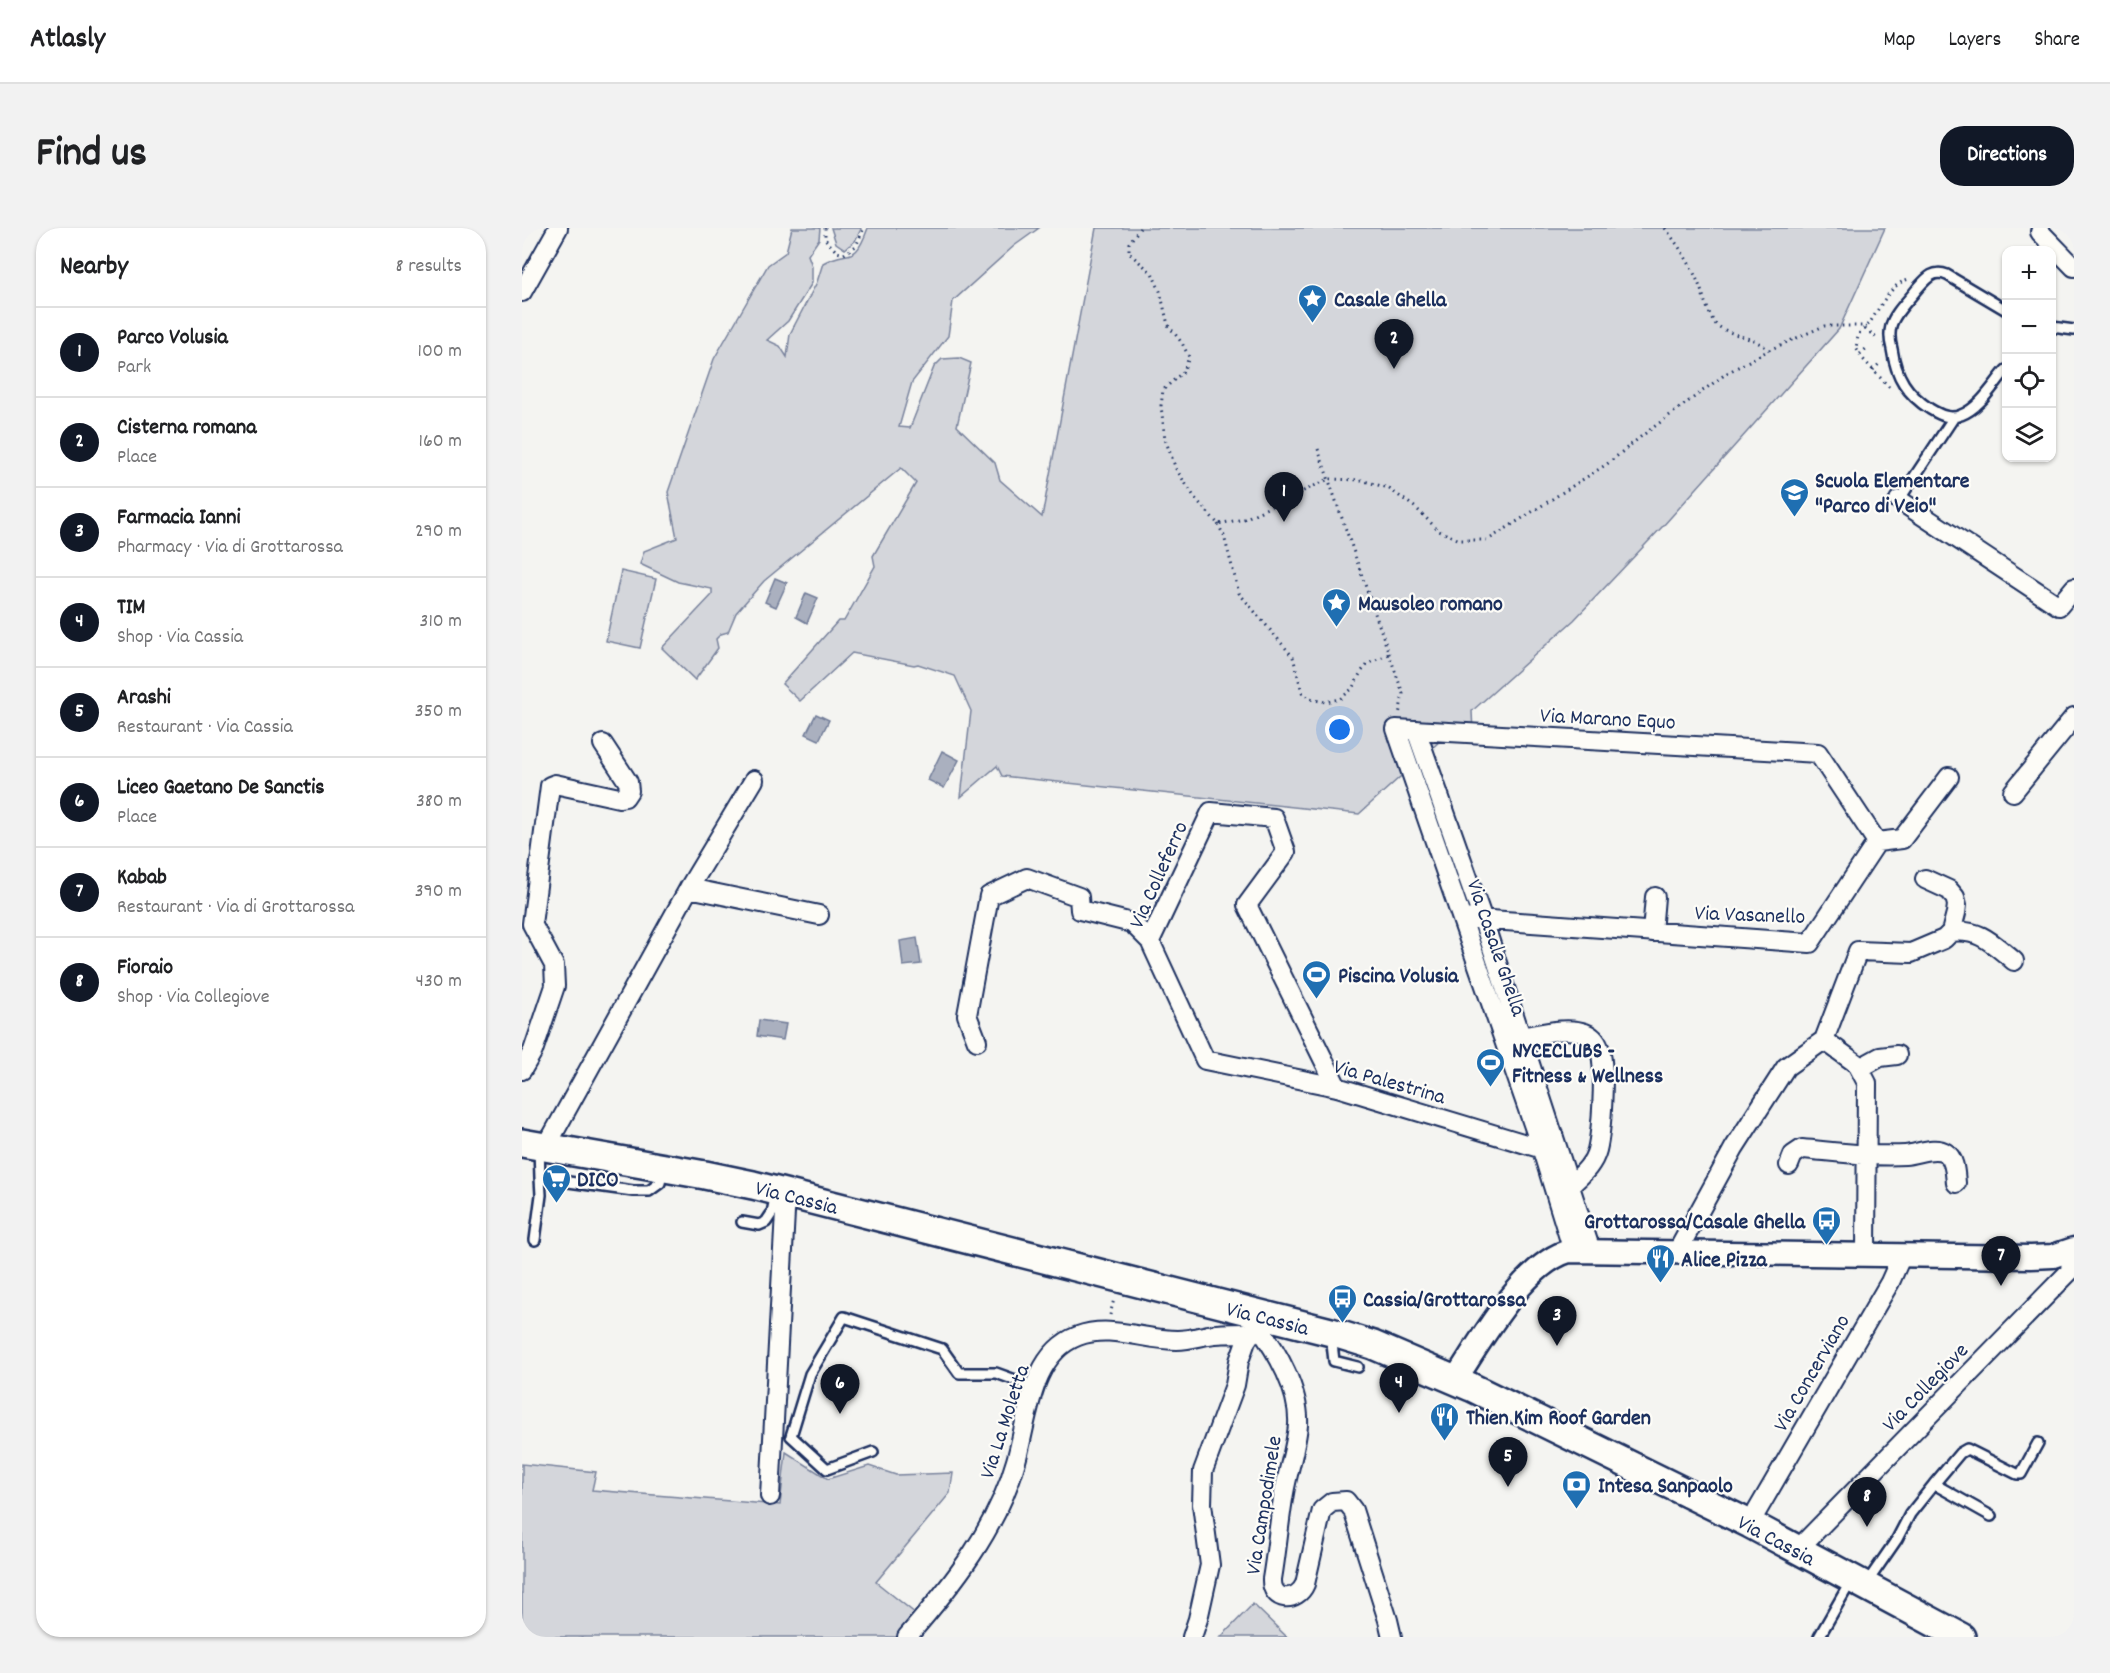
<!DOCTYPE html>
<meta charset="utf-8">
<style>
:root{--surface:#fff;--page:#f2f2f2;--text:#202124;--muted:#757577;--line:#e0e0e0;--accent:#111827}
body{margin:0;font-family:Dekko,sans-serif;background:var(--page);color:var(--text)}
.controls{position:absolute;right:18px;top:18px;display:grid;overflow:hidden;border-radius:12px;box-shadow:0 2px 4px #0004}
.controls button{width:54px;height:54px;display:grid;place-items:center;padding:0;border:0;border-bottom:2px solid var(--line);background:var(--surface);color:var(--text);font:30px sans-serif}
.you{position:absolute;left:818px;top:502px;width:21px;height:21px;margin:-15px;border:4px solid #fff;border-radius:50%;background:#1a73e8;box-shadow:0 0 0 9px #1a73e833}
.badge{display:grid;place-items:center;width:39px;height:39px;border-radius:50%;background:var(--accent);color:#fff;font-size:20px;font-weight:700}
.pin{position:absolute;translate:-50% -50px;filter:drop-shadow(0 2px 3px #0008)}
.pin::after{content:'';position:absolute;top:32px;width:21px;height:18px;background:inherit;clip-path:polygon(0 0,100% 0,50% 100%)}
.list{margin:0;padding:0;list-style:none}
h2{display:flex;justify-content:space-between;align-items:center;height:78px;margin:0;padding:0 24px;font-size:26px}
h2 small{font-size:20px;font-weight:400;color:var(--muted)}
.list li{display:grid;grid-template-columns:39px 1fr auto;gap:18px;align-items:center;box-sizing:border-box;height:90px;padding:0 24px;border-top:2px solid var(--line)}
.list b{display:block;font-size:22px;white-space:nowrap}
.list p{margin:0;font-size:20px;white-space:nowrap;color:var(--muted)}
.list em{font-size:20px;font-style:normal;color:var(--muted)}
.icon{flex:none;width:33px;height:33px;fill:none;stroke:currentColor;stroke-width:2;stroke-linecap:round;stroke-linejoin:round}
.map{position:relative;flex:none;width:1552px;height:1409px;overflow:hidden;border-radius:24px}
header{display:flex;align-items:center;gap:36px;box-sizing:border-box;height:84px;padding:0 30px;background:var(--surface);border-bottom:2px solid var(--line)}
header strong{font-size:28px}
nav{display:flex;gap:33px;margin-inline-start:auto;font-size:21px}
.intro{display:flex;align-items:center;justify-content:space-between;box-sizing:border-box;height:144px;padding:0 36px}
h1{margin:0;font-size:42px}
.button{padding:15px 27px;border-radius:24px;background:var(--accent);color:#fff;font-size:21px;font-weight:700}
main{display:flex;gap:36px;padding:0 36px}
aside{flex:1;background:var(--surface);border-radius:24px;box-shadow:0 2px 4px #0004}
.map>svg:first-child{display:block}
.green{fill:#d4d6db;stroke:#78829c;stroke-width:1.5}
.water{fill:#aab0bf;stroke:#717c98;stroke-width:1.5}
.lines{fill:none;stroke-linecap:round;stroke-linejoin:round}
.service-casing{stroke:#1b2f5e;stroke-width:14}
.minor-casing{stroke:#1b2f5e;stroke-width:22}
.tertiary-casing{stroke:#1b2f5e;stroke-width:27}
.primary-casing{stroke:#1b2f5e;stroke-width:32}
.path{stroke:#1b2f5e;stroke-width:3;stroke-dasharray:1.5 4.5;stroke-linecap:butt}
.service{stroke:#fdfcf7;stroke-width:9}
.minor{stroke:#fdfcf7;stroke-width:18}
.tertiary{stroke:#fdfcf7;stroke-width:22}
.primary{stroke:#fdfcf7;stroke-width:27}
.labels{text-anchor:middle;stroke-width:4.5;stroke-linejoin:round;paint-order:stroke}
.poi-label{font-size:22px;font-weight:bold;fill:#1b2f5e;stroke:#fdfcf7;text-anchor:start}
.street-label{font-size:22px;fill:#1b2f5e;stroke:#fdfcf7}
</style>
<header>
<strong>Atlasly</strong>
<nav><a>Map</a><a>Layers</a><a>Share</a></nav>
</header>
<div class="intro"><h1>Find us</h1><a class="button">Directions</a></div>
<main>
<aside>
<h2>Nearby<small>8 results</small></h2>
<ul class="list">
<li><span class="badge">1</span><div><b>Parco Volusia</b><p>Park</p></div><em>100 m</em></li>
<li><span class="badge">2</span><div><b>Cisterna romana</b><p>Place</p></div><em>160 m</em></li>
<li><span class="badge">3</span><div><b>Farmacia Ianni</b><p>Pharmacy · Via di Grottarossa</p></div><em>290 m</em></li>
<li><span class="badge">4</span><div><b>TIM</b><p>Shop · Via Cassia</p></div><em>310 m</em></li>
<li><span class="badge">5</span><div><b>Arashi</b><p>Restaurant · Via Cassia</p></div><em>350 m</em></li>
<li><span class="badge">6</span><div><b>Liceo Gaetano De Sanctis</b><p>Place</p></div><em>380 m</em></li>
<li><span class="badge">7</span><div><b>Kabab</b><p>Restaurant · Via di Grottarossa</p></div><em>390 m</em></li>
<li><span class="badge">8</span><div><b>Fioraio</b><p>Shop · Via Collegiove</p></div><em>430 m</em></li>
</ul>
</aside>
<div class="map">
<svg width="1552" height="1409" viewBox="0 0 1552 1409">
<rect width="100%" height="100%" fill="#f4f4f1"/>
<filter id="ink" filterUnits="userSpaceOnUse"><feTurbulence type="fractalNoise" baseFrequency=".0167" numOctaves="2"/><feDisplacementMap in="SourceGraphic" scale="12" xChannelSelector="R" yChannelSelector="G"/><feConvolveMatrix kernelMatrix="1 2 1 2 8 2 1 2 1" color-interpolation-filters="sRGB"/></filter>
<g filter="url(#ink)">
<path class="green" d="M270 0H298L297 11 286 27 290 38V55L266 93 245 112 258 118 265 129 268 106 295 54 301 35C329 20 332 38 346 0H517L492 18 431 73 426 108 390 154 377 199 388 200 412 139 420 131 437 130 449 135 435 198 473 235 478 252 520 289 574 0H1363L1317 101 1141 298 1052 392 950 483 951 505 928 504 837 586 480 548 475 538 439 569 449 483 433 448 396 436 392 437 330 425 278 473 260 456 316 393H322L353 338 351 328 394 255 379 240 242 353 214 385 206 404 199 406 194 411 196 420 173 452 140 420 190 367V361L156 354 118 336 122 323 155 310 146 264 192 131 246 37 264 24Z
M309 0H338L339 1 333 13 323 21 314 15Z
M99 343 134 351 118 420 84 413Z
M264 1224 306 1251 347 1238 374 1247 431 1245 428 1265 354 1354 394 1386 384 1409H0V1236L74 1244 70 1262 258 1277Z
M731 1376 765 1409H766H699Z"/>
<path class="water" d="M253 350 265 355 254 379 243 374Z
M284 365 296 370 285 395 274 389Z
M294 486 307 492 297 512 284 506Z
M420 523 437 532 422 560 406 552Z
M395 710 399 736 381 738 378 713Z
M237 792 264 796 261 812 235 808Z"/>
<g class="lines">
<defs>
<path id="service" d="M1484 82 1425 47C1411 41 1404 51 1395 61 1387 72 1372 85 1369 98 1367 106 1368 114 1370 121 1374 149 1385 166 1408 181 1418 187 1428 192 1439 187 1458 180 1471 157 1484 142
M1530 99 1552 102
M1377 272 1432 189
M17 920 18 950 111 963H127L138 955 141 942
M220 994 237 997 244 994 250 985 254 965
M13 1012 19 967 18 950
M809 1107 812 1133 836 1139
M351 1224 305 1241 269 1208 288 1146 322 1089 420 1121 437 1145H474L513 1159
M1412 1256 1438 1225 1445 1221 1495 1246H1499L1516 1215
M1344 1356 1375 1311 1388 1286 1412 1256 1469 1288
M1297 1409 1329 1353"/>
<path id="minor" d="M1518 4 1552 39
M0 64 36 0
M1377 272 1537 378 1552 360
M894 502 961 692 1069 1023
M1491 564 1552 489
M1355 614 1380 611 1427 549
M167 660 297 687
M941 690 1288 715 1355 614 1296 525 874 501 1020 922 1051 1023
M1130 704 1133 669
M1429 704C1459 701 1470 715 1492 733
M999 809C1018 806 1045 798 1063 805 1072 808 1077 817 1079 826 1083 847 1080 901 1075 922 1071 938 1058 948 1047 959
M1302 812 1335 836 1345 855 1344 1026
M455 813 445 787 467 668 505 650 557 669 558 682 610 695 628 713
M1338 840 1358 829 1375 827
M0 842 11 823 33 758 32 737 10 696 28 558 33 556 97 570 103 569 107 563 106 554 81 516
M815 859 725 677 764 624 752 590 689 584 628 713 683 832 815 859 1037 926
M24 919 167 660 232 552
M1267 937 1271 927 1280 921C1314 924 1349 929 1383 927 1396 926 1413 917 1424 925 1433 931 1433 945 1434 955
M1155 1024 1212 920 1264 839 1302 812 1336 723 1389 725 1422 711 1429 704 1434 685 1435 677 1433 669 1427 662 1403 651
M735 1097C755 1123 778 1163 776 1197 774 1220 766 1242 762 1265 757 1293 755 1322 750 1351 749 1374 775 1375 783 1356L800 1282 810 1274 824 1273 831 1282 866 1392 870 1409
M248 1268 264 965
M1235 1283 1368 1054 1380 1027
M1275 1322 1548 1043 1549 1032 1544 1024
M385 1409C431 1356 475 1301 494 1233 506 1192 508 1126 556 1108 588 1096 622 1112 655 1112 666 1112 676 1109 686 1107 698 1105 711 1105 723 1105
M670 1409 676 1391 688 1337 680 1276 681 1243 713 1157 717 1133 724 1113 734 1098"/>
<path id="tertiary" d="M933 1152C959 1113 1001 1036 1047 1023L1509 1029 1531 1028 1552 1021"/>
<path id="primary" d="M0 915 183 947 231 957 809 1104 851 1117 949 1159 1228 1296 1439 1409"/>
</defs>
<use href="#service" class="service-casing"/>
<use href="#minor" class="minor-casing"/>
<use href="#tertiary" class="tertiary-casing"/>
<use href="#primary" class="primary-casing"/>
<path class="path" d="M303 0V11L315 24 322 26 334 18 342 0
M618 0 607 15V25L630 45 638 63 646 97 660 115 667 129 662 143 641 162 639 178 643 211 654 241 673 270 696 296 722 291 807 251 839 252 866 260 894 280 917 303 938 312H966L1085 236 1121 207 1205 145 1247 122 1302 98H1345
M1143 0C1162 25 1174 44 1183 74 1186 81 1190 94 1196 98 1212 109 1233 109 1247 122
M1343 101 1355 110
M1338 126 1346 119
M1351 142 1357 136
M1367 159 1340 130 1334 120C1335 116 1335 110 1337 106 1339 102 1344 99 1347 96 1357 81 1369 55 1387 51
M796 221 881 466 877 487
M696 296 702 308 717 365 771 429 780 464 788 471 803 474 818 471 830 461 839 444 847 435 867 426
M588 1087 592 1071"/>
<use href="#service" class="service"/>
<use href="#minor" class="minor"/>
<use href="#tertiary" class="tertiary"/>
<use href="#primary" class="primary"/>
</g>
</g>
<defs>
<symbol id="sight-pin" viewBox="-11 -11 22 30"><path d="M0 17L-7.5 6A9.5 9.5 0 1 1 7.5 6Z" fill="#1f6fb2" stroke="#fdfcf7"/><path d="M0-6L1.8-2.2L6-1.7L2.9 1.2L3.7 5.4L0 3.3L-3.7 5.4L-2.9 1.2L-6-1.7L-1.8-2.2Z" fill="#fff"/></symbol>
<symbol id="school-pin" viewBox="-11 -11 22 30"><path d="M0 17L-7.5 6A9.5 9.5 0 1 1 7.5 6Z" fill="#1f6fb2" stroke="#fdfcf7"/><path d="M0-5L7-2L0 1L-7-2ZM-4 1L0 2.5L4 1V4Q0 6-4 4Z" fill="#fff"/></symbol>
<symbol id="stadium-pin" viewBox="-11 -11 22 30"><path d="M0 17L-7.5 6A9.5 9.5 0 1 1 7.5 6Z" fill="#1f6fb2" stroke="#fdfcf7"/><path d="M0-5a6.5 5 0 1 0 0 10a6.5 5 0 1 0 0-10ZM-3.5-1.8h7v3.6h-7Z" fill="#fff"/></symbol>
<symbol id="supermarket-pin" viewBox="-11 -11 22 30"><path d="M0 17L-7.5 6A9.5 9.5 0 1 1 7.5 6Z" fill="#1f6fb2" stroke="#fdfcf7"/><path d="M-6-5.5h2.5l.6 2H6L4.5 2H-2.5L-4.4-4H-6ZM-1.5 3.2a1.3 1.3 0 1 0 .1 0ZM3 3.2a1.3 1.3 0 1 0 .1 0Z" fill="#fff"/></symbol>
<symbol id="bus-pin" viewBox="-11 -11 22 30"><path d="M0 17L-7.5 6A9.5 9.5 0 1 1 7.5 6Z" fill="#1f6fb2" stroke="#fdfcf7"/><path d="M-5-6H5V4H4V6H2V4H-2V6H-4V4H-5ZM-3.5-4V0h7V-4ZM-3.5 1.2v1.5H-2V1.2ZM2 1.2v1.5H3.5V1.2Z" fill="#fff"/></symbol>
<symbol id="restaurant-pin" viewBox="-11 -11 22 30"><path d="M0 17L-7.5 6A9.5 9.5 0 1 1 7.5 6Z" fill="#1f6fb2" stroke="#fdfcf7"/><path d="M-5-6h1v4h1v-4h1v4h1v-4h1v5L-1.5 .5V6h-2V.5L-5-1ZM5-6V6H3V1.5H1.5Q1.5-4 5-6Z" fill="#fff"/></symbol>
<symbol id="bank-pin" viewBox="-11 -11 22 30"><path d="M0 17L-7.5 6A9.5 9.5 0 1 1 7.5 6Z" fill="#1f6fb2" stroke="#fdfcf7"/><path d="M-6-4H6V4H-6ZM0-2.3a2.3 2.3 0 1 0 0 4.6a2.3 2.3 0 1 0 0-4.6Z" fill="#fff"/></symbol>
</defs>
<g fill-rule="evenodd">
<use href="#sight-pin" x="774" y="54" width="33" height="45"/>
<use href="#school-pin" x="1256" y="248" width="33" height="45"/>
<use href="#sight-pin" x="798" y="358" width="33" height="45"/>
<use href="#stadium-pin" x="778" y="730" width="33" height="45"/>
<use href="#stadium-pin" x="952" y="818" width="33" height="45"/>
<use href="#supermarket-pin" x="18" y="934" width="33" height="45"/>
<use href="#bus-pin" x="1288" y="976" width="33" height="45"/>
<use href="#restaurant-pin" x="1122" y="1014" width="33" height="45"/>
<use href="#bus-pin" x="804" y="1054" width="33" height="45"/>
<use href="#restaurant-pin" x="906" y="1172" width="33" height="45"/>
<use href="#bank-pin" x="1038" y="1240" width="33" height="45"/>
</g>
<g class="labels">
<g class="poi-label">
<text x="812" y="78">Casale Ghella</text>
<text x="1293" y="259">Scuola Elementare<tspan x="1293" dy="25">"Parco di Veio"</tspan></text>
<text x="836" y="382">Mausoleo romano</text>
<text x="816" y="754">Piscina Volusia</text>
<text x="990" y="829">NYCECLUBS -<tspan x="990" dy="25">Fitness &amp; Wellness</tspan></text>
<text x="55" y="958">DICO</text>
<text x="1283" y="1000" text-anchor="end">Grottarossa/Casale Ghella</text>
<text x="1159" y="1038">Alice Pizza</text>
<text x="841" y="1078">Cassia/Grottarossa</text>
<text x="944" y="1196">Thien Kim Roof Garden</text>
<text x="1076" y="1264">Intesa Sanpaolo</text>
</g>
<g class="street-label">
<text transform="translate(1086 489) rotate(3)" y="8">Via Marano Equo</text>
<text transform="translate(635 646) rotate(-66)" y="8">Via Colleferro</text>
<text transform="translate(1228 685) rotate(2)" y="8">Via Vasanello</text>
<text transform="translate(976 719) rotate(71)" y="8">Via Casale Ghella</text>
<text transform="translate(868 852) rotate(16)" y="8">Via Palestrina</text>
<text transform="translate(275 968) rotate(14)" y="8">Via Cassia</text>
<text transform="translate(746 1089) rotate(14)" y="8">Via Cassia</text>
<text transform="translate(1288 1144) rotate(-60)" y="8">Via Concerviano</text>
<text transform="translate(1402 1158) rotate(-46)" y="8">Via Collegiove</text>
<text transform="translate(481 1193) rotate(-72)" y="8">Via La Moletta</text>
<text transform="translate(740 1277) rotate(-81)" y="8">Via Campodimele</text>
<text transform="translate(1255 1311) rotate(28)" y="8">Via Cassia</text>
</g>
</g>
</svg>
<div class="controls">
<button>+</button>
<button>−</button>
<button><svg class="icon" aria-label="locate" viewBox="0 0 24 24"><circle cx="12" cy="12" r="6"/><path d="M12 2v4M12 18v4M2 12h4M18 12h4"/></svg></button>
<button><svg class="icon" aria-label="layers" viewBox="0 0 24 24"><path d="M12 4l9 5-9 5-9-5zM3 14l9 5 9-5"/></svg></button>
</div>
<div class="you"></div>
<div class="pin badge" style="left:762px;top:294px">1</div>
<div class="pin badge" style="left:872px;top:141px">2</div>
<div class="pin badge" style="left:1035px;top:1118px">3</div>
<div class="pin badge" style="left:877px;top:1185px">4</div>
<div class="pin badge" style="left:986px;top:1259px">5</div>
<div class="pin badge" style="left:318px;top:1186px">6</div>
<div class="pin badge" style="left:1479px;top:1058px">7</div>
<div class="pin badge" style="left:1345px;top:1299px">8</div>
</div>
</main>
